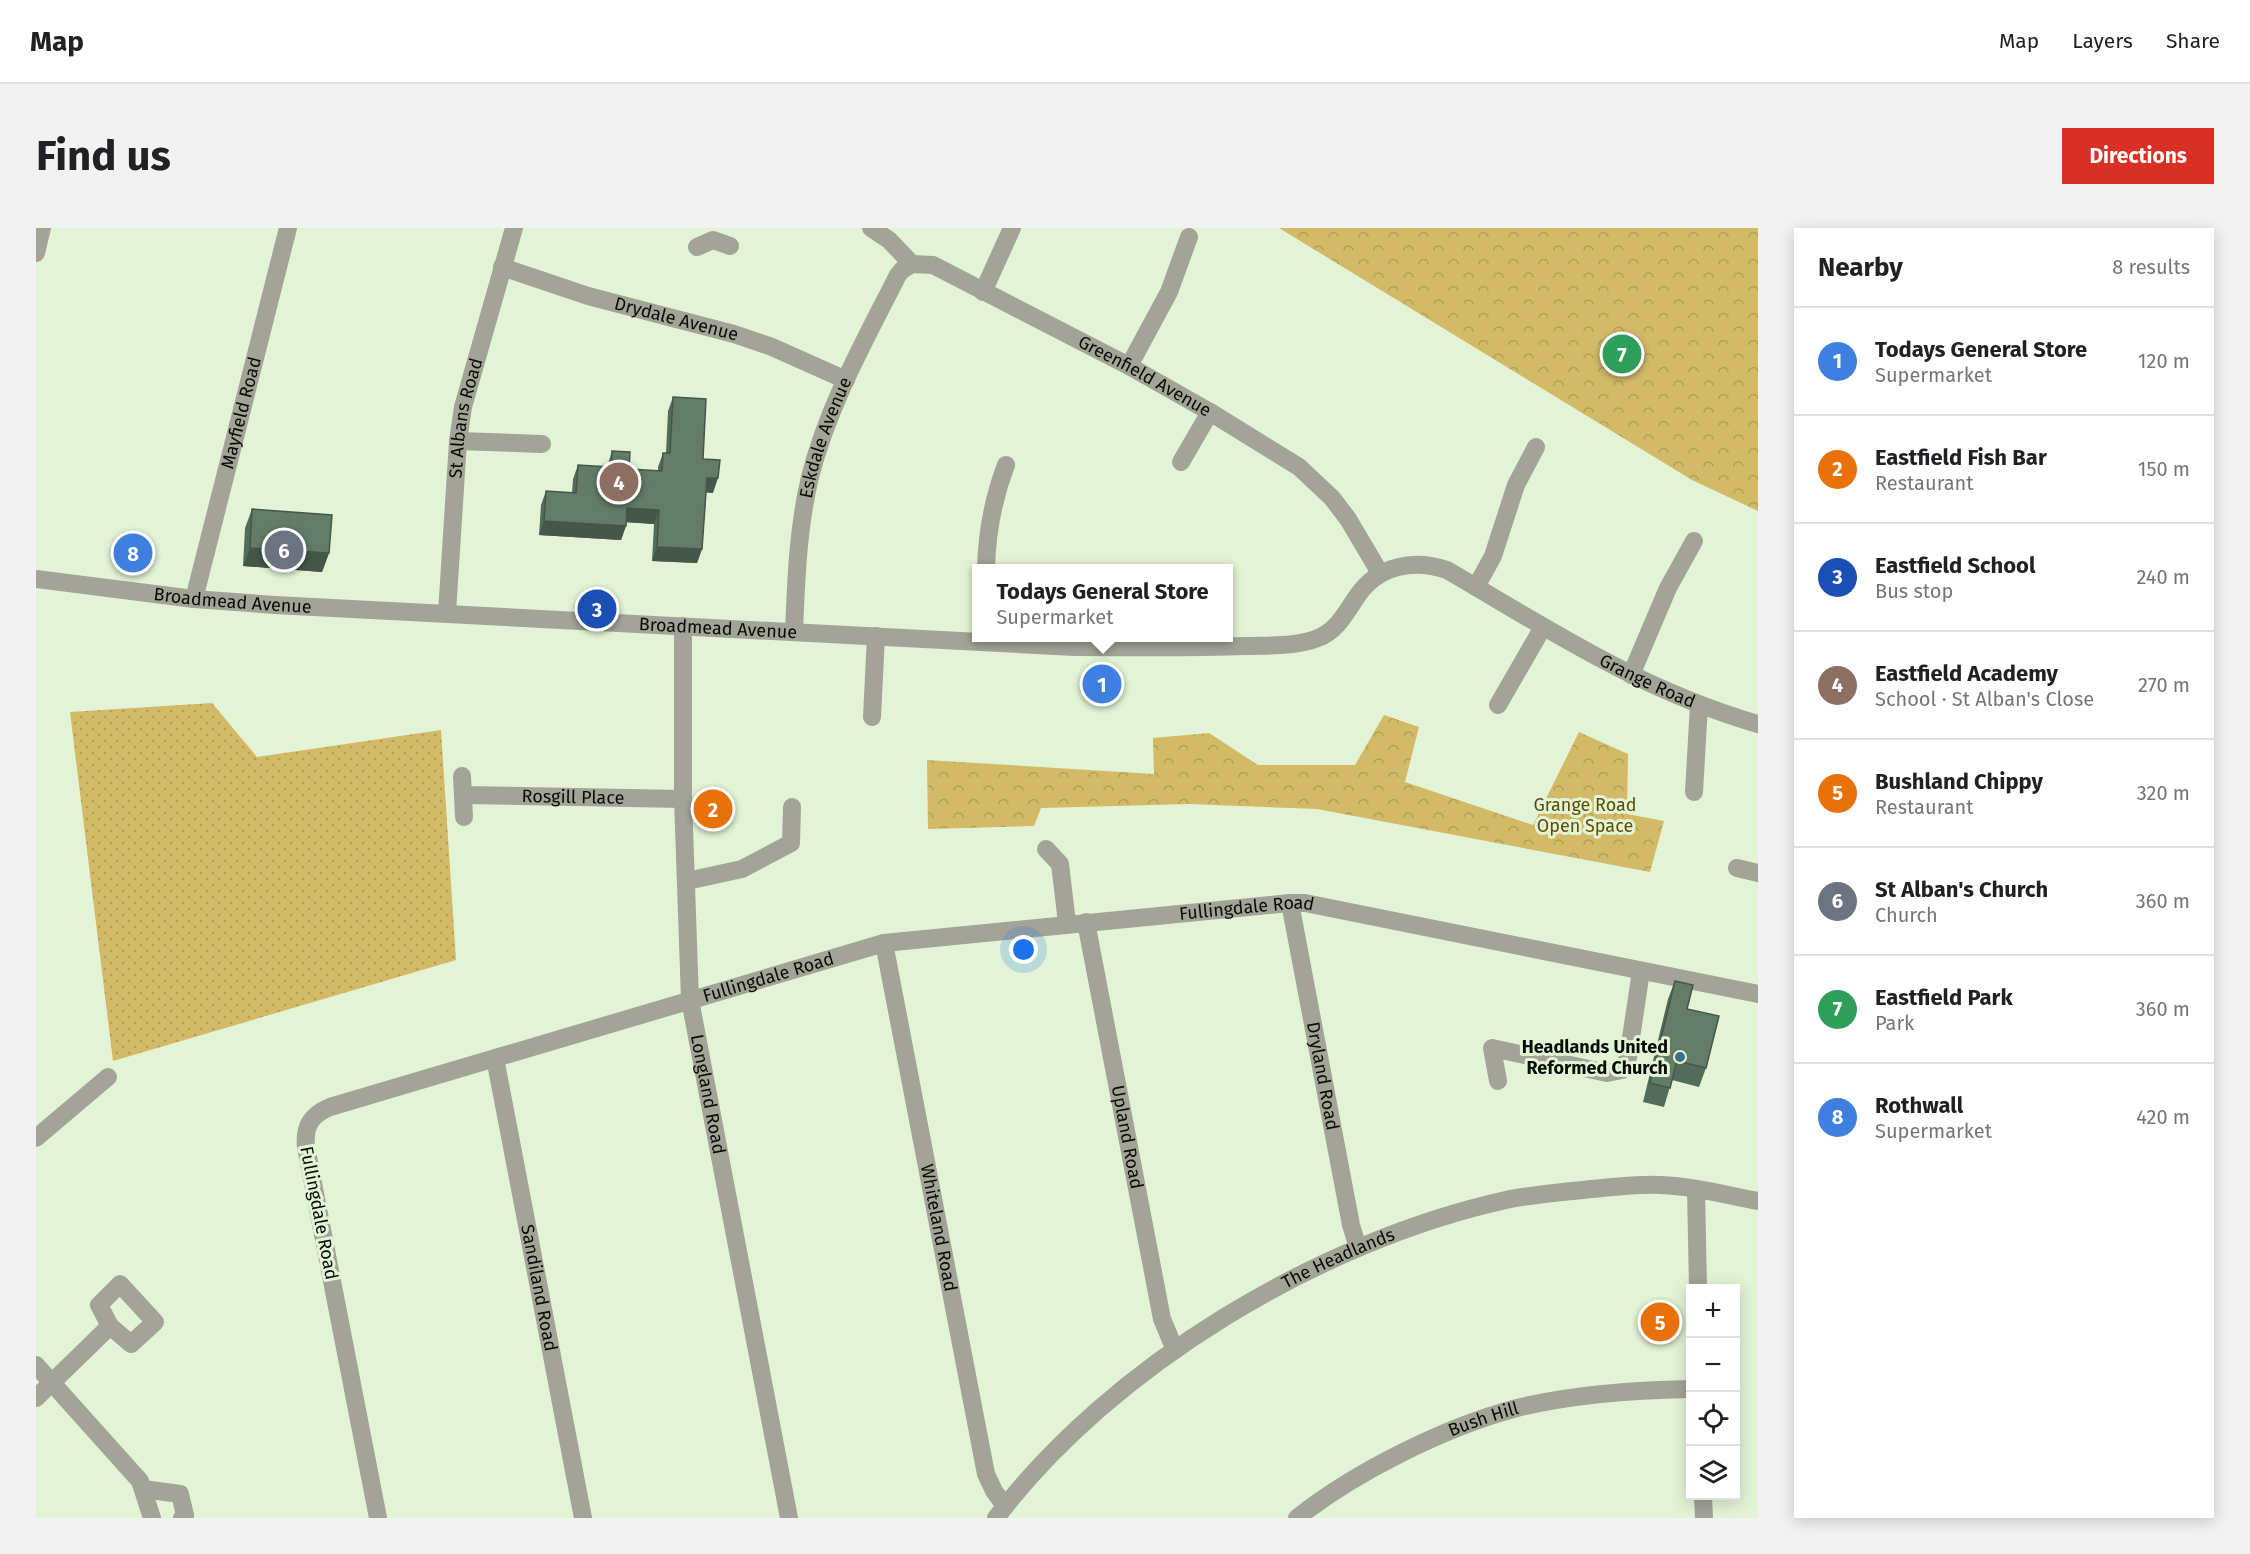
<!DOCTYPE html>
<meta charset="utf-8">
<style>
:root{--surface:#fff;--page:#f2f2f2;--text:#202124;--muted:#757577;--line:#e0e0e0;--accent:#d93025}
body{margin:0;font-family:"Fira Sans",sans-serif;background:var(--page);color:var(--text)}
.controls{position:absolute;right:18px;bottom:18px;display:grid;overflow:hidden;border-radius:0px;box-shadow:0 3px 15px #0003}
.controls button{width:54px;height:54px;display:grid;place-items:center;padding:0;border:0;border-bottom:2px solid var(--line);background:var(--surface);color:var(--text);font:30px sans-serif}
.you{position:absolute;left:988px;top:722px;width:21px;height:21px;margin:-15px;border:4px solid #fff;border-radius:50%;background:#1a73e8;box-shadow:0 0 0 9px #1a73e833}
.badge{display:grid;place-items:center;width:39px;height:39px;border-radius:50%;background:var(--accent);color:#fff;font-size:20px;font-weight:700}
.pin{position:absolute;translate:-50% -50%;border:3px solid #fff;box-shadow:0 2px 6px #0006}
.popup{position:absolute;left:936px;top:336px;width:261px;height:78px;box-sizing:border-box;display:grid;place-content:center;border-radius:0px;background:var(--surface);filter:drop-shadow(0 2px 4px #0005);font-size:20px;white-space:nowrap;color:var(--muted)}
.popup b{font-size:22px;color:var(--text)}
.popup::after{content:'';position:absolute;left:50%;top:100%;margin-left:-12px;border:12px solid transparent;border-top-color:var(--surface)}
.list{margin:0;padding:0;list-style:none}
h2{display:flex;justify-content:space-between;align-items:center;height:78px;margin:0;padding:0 24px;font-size:26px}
h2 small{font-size:20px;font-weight:400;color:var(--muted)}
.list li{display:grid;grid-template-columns:39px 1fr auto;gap:18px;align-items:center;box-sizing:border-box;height:108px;padding:0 24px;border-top:2px solid var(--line)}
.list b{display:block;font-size:22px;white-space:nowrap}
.list p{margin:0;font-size:20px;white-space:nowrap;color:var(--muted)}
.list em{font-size:20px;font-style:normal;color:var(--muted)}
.icon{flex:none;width:33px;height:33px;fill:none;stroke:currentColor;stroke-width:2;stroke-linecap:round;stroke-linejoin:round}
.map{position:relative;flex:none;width:1722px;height:1290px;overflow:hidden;border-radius:0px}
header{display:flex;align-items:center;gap:36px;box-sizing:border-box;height:84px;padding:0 30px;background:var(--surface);border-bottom:2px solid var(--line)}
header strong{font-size:28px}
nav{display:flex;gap:33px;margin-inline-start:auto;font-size:21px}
.intro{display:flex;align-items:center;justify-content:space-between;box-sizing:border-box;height:144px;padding:0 36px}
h1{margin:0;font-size:42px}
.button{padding:15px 27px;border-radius:0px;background:var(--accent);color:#fff;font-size:21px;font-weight:700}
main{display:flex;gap:36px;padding:0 36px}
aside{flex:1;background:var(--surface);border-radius:0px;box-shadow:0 3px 15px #0003}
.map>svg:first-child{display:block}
.grass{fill:url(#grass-dots)}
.forest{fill:url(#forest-crowns)}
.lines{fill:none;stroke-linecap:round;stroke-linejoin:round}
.minor{stroke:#a3a497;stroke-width:18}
.wall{fill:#546b59}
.shaded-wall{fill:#455749}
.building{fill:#627c68;stroke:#455749;stroke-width:1.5}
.poi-dot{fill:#37718a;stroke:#e3f4d6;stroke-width:2}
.labels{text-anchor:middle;stroke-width:6;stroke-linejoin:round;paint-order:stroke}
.street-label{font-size:18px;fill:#080d05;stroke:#e3f4d6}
.park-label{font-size:18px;fill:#5d4d07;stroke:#e3f4d6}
.poi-label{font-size:18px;font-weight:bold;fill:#080d05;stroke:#e3f4d6;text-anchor:end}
</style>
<header>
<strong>Map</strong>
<nav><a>Map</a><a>Layers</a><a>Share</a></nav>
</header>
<div class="intro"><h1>Find us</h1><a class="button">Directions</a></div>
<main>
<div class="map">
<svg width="1722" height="1290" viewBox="0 0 1722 1290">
<defs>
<pattern id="grass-dots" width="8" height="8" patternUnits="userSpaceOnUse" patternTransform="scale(1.5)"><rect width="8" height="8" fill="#d2ba66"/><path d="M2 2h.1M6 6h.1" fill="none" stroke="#b39f57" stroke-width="1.8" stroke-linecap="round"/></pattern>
<pattern id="forest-crowns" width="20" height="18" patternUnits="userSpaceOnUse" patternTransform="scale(1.5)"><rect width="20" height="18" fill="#d2ba66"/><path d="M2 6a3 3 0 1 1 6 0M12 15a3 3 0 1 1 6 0" fill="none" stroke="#b39f57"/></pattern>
</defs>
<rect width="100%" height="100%" fill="#e3f4d6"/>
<path class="grass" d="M176 475 221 529 405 502 420 732 77 833 34 484Z"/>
<path class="forest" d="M1243 0H1722V283L1656 252Z
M1348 487 1383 499 1369 554 1497 597 1543 504 1592 526 1591 586 1628 593 1614 644 1281 581 1154 576 1005 580 998 598 892 601 891 532 1118 546 1117 510 1173 505 1222 537H1319Z"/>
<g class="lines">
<g class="minor">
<path id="s1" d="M835 0 853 12 876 36 897 37 1093 138 1174 184 1263 239 1296 270 1312 291 1344 345"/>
<path d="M661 19 677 12 694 18"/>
<path d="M0 25 6 0"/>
<path id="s2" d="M466 39 552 68 698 106 736 119 810 152"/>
<path d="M947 64 976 0"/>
<path d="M1093 138 1133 64 1153 9"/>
<path d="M422 213 506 216"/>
<path d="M1145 234 1174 184"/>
<path d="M950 340C951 304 957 271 970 237"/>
<path id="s3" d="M0 351 158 371 239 377 1039 419C1096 419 1153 420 1209 418 1233 417 1260 419 1282 410 1302 402 1310 384 1322 367 1343 337 1378 331 1411 342 1514 402 1606 463 1722 496"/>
<path d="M1440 359 1457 328 1480 257 1500 219"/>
<path id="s4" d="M158 371 252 0"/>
<path id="s5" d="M411 385 422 213 427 179 478 0"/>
<path id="s6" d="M647 398V571L654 772 753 1290"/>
<path id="s7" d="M758 404C760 352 762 299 774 249 792 178 829 112 862 47L866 42 876 36"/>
<path d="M1595 447 1632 360 1658 313"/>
<path d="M1462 477 1507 399"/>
<path d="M836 489 840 408"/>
<path d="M426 548 428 589"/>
<path d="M1658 564 1663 477"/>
<path id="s8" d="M427 567 647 571"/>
<path d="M1010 621 1024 636 1031 695"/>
<path d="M1701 640 1722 645"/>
<path d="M651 653 706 641 755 615 756 579"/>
<path id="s9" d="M1254 675 1315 997 1322 1020"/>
<path id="s10" d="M1050 694 1126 1091 1139 1122"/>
<path id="s11" d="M848 715 950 1246 958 1263 969 1278"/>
<path id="s12" d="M459 830 547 1290"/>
<path d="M1462 853 1456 820 1571 845 1586 842 1592 830 1605 743"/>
<path d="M0 910 72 849"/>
<path d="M1660 961 1662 1060"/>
<path d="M0 1137 104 1253 116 1290"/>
<path d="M0 1170 74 1098 63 1077 84 1056 119 1094 95 1116 74 1098"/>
<path d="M107 1261 144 1266 149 1287 146 1290"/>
<path d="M1667 1268 1668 1290"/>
<path id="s13" d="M342 1290 270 919C268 898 275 887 294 879L848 715 1254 675H1269L1722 766"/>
<path id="s14" d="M960 1290C1076 1137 1284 1013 1470 972 1498 966 1527 964 1556 961 1578 959 1601 956 1624 957 1657 958 1690 967 1722 973"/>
<path id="s15" d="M1261 1290C1319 1244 1409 1199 1481 1180 1538 1166 1597 1162 1654 1161"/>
</g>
</g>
<path class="wall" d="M637 169 667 231 677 265 670 264 666 321 661 335 616 333 618 296 591 294 585 312 503 307 505 277 510 263 536 265 537 251 542 237 571 239 576 223 593 241 622 243V239L627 225H630L632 183Z
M216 281 293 325 286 344 207 338 209 300Z
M1639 753 1651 781 1670 840 1663 859 1636 852 1628 879 1607 874 1632 771Z"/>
<path class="shaded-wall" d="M671 250H682L677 265 666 264Z
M591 280 623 282 618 296 586 294Z
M508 293 590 298 585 312 503 307Z
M621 319 666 321 661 335 616 333Z
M214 320 293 325 286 344 207 338Z"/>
<path class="building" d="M637 169 670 171 667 231 684 232 682 250H671L666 321 621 319 623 282 591 280 590 298 508 293 510 263 540 265 542 237 575 239 576 223 594 224 593 241 626 243 627 225H634Z
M216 281 296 287 293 325 214 320Z
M1639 753 1657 757 1651 781 1683 788 1670 840 1641 833 1634 860 1614 855Z"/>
<circle class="poi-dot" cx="1644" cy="829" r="6"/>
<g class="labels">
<g class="street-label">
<text dy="6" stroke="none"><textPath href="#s2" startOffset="182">Drydale Avenue</textPath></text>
<text dy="6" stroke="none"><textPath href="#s1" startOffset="315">Greenfield Avenue</textPath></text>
<text dy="6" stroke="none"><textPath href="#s4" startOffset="192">Mayfield Road</textPath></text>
<text dy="6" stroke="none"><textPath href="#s5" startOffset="196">St Albans Road</textPath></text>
<text dy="6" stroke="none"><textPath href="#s7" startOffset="198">Eskdale Avenue</textPath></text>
<text dy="6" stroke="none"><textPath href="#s3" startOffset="198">Broadmead Avenue</textPath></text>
<text dy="6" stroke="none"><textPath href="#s3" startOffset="684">Broadmead Avenue</textPath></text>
<text dy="6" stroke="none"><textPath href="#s3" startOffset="1674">Grange Road</textPath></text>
<text dy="6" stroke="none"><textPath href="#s8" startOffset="110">Rosgill Place</textPath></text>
<text dy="6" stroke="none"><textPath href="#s13" startOffset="1371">Fullingdale Road</textPath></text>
<text dy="6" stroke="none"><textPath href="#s13" startOffset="886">Fullingdale Road</textPath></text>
<text dy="6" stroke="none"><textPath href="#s9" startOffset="176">Dryland Road</textPath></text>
<text dy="6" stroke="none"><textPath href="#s6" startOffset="470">Longland Road</textPath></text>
<text dy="6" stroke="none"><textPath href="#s10" startOffset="219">Upland Road</textPath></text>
<text transform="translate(283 985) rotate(79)" y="6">Fullingdale Road</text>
<text dy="6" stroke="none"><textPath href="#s11" startOffset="290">Whiteland Road</textPath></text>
<text dy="6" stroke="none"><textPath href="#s14" startOffset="434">The Headlands</textPath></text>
<text dy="6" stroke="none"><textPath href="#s12" startOffset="234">Sandiland Road</textPath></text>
<text dy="6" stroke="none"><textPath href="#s15" startOffset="212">Bush Hill</textPath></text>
</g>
<g class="park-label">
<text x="1549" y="583">Grange Road<tspan x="1549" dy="21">Open Space</tspan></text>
</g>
<g class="poi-label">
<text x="1632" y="825">Headlands United<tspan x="1632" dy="21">Reformed Church</tspan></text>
</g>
</g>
</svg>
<div class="controls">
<button>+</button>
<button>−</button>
<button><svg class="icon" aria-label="locate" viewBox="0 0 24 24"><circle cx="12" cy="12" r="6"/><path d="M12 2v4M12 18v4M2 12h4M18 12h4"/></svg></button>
<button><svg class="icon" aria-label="layers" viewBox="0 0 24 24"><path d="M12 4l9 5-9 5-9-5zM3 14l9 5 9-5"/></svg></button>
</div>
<div class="you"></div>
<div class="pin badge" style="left:1066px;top:456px;background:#3f7fe0">1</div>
<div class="popup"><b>Todays General Store</b>Supermarket</div>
<div class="pin badge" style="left:677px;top:581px;background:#e8710a">2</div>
<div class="pin badge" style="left:561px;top:381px;background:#1a4fb4">3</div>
<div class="pin badge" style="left:583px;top:254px;background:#8d6e63">4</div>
<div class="pin badge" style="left:1624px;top:1094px;background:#e8710a">5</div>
<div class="pin badge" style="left:248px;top:322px;background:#6b7280">6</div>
<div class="pin badge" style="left:1586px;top:126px;background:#2e9e5b">7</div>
<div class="pin badge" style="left:97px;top:325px;background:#3f7fe0">8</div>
</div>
<aside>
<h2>Nearby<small>8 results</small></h2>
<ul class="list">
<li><span class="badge" style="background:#3f7fe0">1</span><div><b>Todays General Store</b><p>Supermarket</p></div><em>120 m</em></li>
<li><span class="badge" style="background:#e8710a">2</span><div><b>Eastfield Fish Bar</b><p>Restaurant</p></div><em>150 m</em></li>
<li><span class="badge" style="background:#1a4fb4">3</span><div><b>Eastfield School</b><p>Bus stop</p></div><em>240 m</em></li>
<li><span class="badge" style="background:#8d6e63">4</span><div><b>Eastfield Academy</b><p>School · St Alban's Close</p></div><em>270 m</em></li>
<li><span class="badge" style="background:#e8710a">5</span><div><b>Bushland Chippy</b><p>Restaurant</p></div><em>320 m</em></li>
<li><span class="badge" style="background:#6b7280">6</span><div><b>St Alban's Church</b><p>Church</p></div><em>360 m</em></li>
<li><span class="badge" style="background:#2e9e5b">7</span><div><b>Eastfield Park</b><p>Park</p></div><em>360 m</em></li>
<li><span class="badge" style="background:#3f7fe0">8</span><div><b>Rothwall</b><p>Supermarket</p></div><em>420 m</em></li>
</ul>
</aside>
</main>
